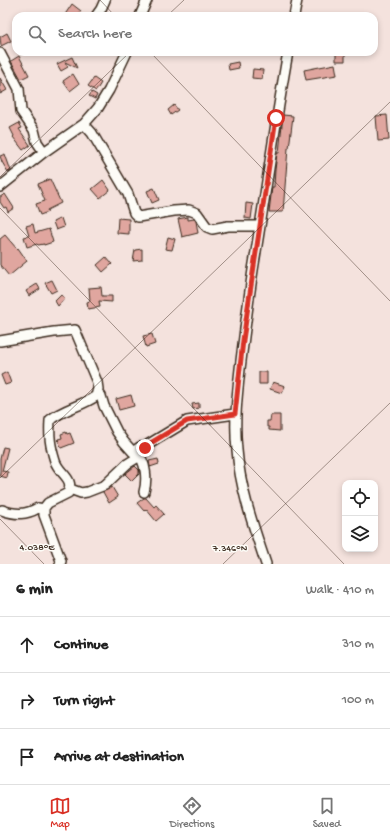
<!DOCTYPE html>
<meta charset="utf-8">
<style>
:root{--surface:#fff;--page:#f2f2f2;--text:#222;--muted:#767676;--line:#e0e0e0;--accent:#d93025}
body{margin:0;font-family:"Gochi Hand",sans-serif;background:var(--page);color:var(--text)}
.controls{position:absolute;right:12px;bottom:12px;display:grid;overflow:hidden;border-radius:8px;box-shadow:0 2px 6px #0003}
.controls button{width:36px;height:36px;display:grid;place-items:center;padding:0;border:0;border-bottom:1px solid var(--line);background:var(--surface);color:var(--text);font:20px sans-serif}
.stop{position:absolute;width:12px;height:12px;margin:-9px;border:3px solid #d93025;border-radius:50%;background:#fff}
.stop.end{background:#d93025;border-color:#fff;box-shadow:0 1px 4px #0008}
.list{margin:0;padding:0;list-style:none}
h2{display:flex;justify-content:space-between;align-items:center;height:52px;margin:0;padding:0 16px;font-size:17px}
h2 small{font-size:13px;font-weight:400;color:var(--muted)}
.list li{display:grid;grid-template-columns:26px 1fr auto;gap:12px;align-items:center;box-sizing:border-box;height:56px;padding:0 16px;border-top:1px solid var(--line)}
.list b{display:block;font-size:15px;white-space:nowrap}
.list em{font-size:13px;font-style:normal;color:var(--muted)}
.icon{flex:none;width:22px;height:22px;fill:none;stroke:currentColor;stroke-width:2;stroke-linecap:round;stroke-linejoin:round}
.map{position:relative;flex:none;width:390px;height:564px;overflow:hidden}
.search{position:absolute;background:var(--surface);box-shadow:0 2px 6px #0003;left:12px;right:12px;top:12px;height:44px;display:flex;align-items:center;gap:10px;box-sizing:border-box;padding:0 14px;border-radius:12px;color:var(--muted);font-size:15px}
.sheet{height:220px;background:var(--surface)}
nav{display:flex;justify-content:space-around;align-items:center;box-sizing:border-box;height:56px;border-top:1px solid var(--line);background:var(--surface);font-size:11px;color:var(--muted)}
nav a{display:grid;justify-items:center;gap:2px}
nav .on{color:var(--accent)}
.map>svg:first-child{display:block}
.building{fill:#e0a69f;stroke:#3b2a1e}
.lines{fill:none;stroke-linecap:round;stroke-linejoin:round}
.minor-casing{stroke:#3b2a1e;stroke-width:12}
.minor{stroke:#fdfcf7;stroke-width:9}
.route{stroke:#d93025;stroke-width:5}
.ticks{fill:none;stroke:#3b2a1e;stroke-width:1;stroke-opacity:0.45}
.ticks-label{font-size:10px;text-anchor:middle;fill:#3b2a1e;stroke:#fdfcf7;stroke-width:3;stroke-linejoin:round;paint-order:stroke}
</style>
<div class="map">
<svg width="390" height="564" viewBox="0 0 390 564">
<rect width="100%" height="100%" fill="#f4e2dd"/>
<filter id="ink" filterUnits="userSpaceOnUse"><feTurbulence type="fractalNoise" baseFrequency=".025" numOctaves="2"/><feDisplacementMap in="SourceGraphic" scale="8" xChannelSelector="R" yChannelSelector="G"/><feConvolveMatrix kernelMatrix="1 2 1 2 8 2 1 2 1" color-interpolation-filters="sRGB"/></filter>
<g filter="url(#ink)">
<path class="building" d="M72 4 81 11 77 16H64Z
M7 33 11 41 1 46 0 37Z
M336 52H345V61H336Z
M19 56 29 75 21 79 11 61Z
M72 57 77 68 65 62 68 67 61 71 57 64Z
M238 62 239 68 229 70 228 64Z
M335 64 337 75 306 80 304 70Z
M253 69 263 70 262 79 252 78Z
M73 74 79 84 70 91 63 81Z
M0 78 7 90 0 94Z
M94 78 101 83 96 91 88 86Z
M92 92 97 95 95 99 89 96Z
M174 105 178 110 171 115 168 110Z
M283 115 293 116 289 148H288L283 212H269L272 187H274L275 170 277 153H279Z
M387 115 389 140 378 141 376 116Z
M19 123 22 128 19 129 30 145 23 150 13 137 14 136 10 128Z
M5 154 11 171 8 172 2 162 0 156Z
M50 179 61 203 47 210 48 212 40 215 36 204 45 201 38 184Z
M103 180 110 190 100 198 92 189Z
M154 188 159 200 152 203 147 191Z
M5 194 14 208 8 212 6 207 4 208 0 202V197Z
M246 203 253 204 251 219 245 218Z
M188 217V220L194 219 196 221 198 233 182 237 178 219Z
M61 218 64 227 56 230 53 222Z
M118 218 129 219V234L117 233Z
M33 224 35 233 49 229 53 242 44 245V244L38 245 37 244 27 247 24 237 29 236 26 226Z
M5 235 17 249 18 248 27 261 9 276 0 265V239Z
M168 237 175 239 172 250 165 249Z
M142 249V260L133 261 135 250Z
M106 257 112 264 103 272 97 265Z
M52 280 57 290 51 293 45 283Z
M37 284 40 289 29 296 26 291Z
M101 287 102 296H112V302L99 301 100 307 88 309 87 302 90 301 89 288Z
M61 295 65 298 58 306 55 301Z
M152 334 155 344 146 347 143 336Z
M7 372 11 383 5 385 1 375Z
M259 372H267V384H259Z
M273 382 285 386 282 393 270 389Z
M131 395 134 406 119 410 116 399Z
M199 403V408L193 409 192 404Z
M271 415H280V431L269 430V427H267V421H270Z
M66 432 67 434 70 433 74 443 61 448 58 439 62 438 61 434Z
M3 447 8 448 2 471 8 472 7 478 0 476V459Z
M158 459 159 464 150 467 149 461Z
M135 466 139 470V474L132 481 125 474Z
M112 487 118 497 109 503 103 492Z
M146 498 154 507 156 505 164 514 156 521 146 509 144 511 137 503 144 498Z"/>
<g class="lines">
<defs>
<path id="minor" d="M96 16 101 9 105 0
M140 16 147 0
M294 16 297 0
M0 53 19 89 21 111 34 130 37 142 44 152
M84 124 92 133 128 194 134 213 138 217 174 211 189 210 197 213 207 227 212 229 228 226H260
M0 187 44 152 84 124 98 108 109 90 127 52
M0 341 54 332 75 330 97 382 98 389 96 396C82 406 63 409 50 420 49 436 50 445 55 461 59 474 75 478 68 493L48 503 44 508V515L61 561 60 564
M97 392 101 396 104 406 117 432 124 442 133 452 140 447 145 448 149 444 187 421 235 414
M136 453C147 461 147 481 144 492
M70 489 81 493 87 492 105 485 127 464 140 456
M2 510C16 515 26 515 38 508L44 509
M266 564C254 528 240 489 237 450 234 423 237 396 240 369 244 336 248 303 253 270 265 197 275 124 288 52"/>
</defs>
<use href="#minor" class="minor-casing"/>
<use href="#minor" class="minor"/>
</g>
</g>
<g class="lines" filter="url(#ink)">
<path class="route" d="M145 448 149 444 187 421 235 414 243 340 276 118"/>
</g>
<path class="ticks" d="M100 0 115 16M167 16 184 0M150 52 390 301M0 177 130 52M0 208 344 564M0 478 390 102M0 519 44 564M223 564 390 403"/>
<g class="ticks-label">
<text x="37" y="550">4.038°E</text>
<text x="230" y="551">7.346°N</text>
</g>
</svg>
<div class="controls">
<button><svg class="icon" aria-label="locate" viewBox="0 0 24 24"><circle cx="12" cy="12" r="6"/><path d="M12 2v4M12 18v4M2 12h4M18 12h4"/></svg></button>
<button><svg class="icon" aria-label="layers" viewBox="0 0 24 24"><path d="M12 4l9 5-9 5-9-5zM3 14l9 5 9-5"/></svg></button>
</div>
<div class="stop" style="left:276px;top:118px"></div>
<div class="stop end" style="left:145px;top:448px"></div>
<div class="search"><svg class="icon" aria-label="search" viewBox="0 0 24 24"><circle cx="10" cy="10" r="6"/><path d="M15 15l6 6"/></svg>Search here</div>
</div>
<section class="sheet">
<h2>6 min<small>Walk · 410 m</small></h2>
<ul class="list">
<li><svg class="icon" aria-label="ahead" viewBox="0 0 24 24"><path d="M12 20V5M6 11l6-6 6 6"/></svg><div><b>Continue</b></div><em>310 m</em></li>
<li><svg class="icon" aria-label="right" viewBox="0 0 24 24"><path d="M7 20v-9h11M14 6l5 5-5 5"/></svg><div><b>Turn right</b></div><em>100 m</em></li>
<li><svg class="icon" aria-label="arrive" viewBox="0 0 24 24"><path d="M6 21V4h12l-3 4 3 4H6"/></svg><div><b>Arrive at destination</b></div></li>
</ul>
</section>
<nav>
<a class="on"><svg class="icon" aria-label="map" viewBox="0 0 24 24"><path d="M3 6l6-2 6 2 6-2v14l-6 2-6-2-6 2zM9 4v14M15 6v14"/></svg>Map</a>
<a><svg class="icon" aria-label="directions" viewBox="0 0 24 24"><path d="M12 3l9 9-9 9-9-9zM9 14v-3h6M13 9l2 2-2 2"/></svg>Directions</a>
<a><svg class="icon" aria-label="saved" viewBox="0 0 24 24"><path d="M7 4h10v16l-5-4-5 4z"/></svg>Saved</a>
</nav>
